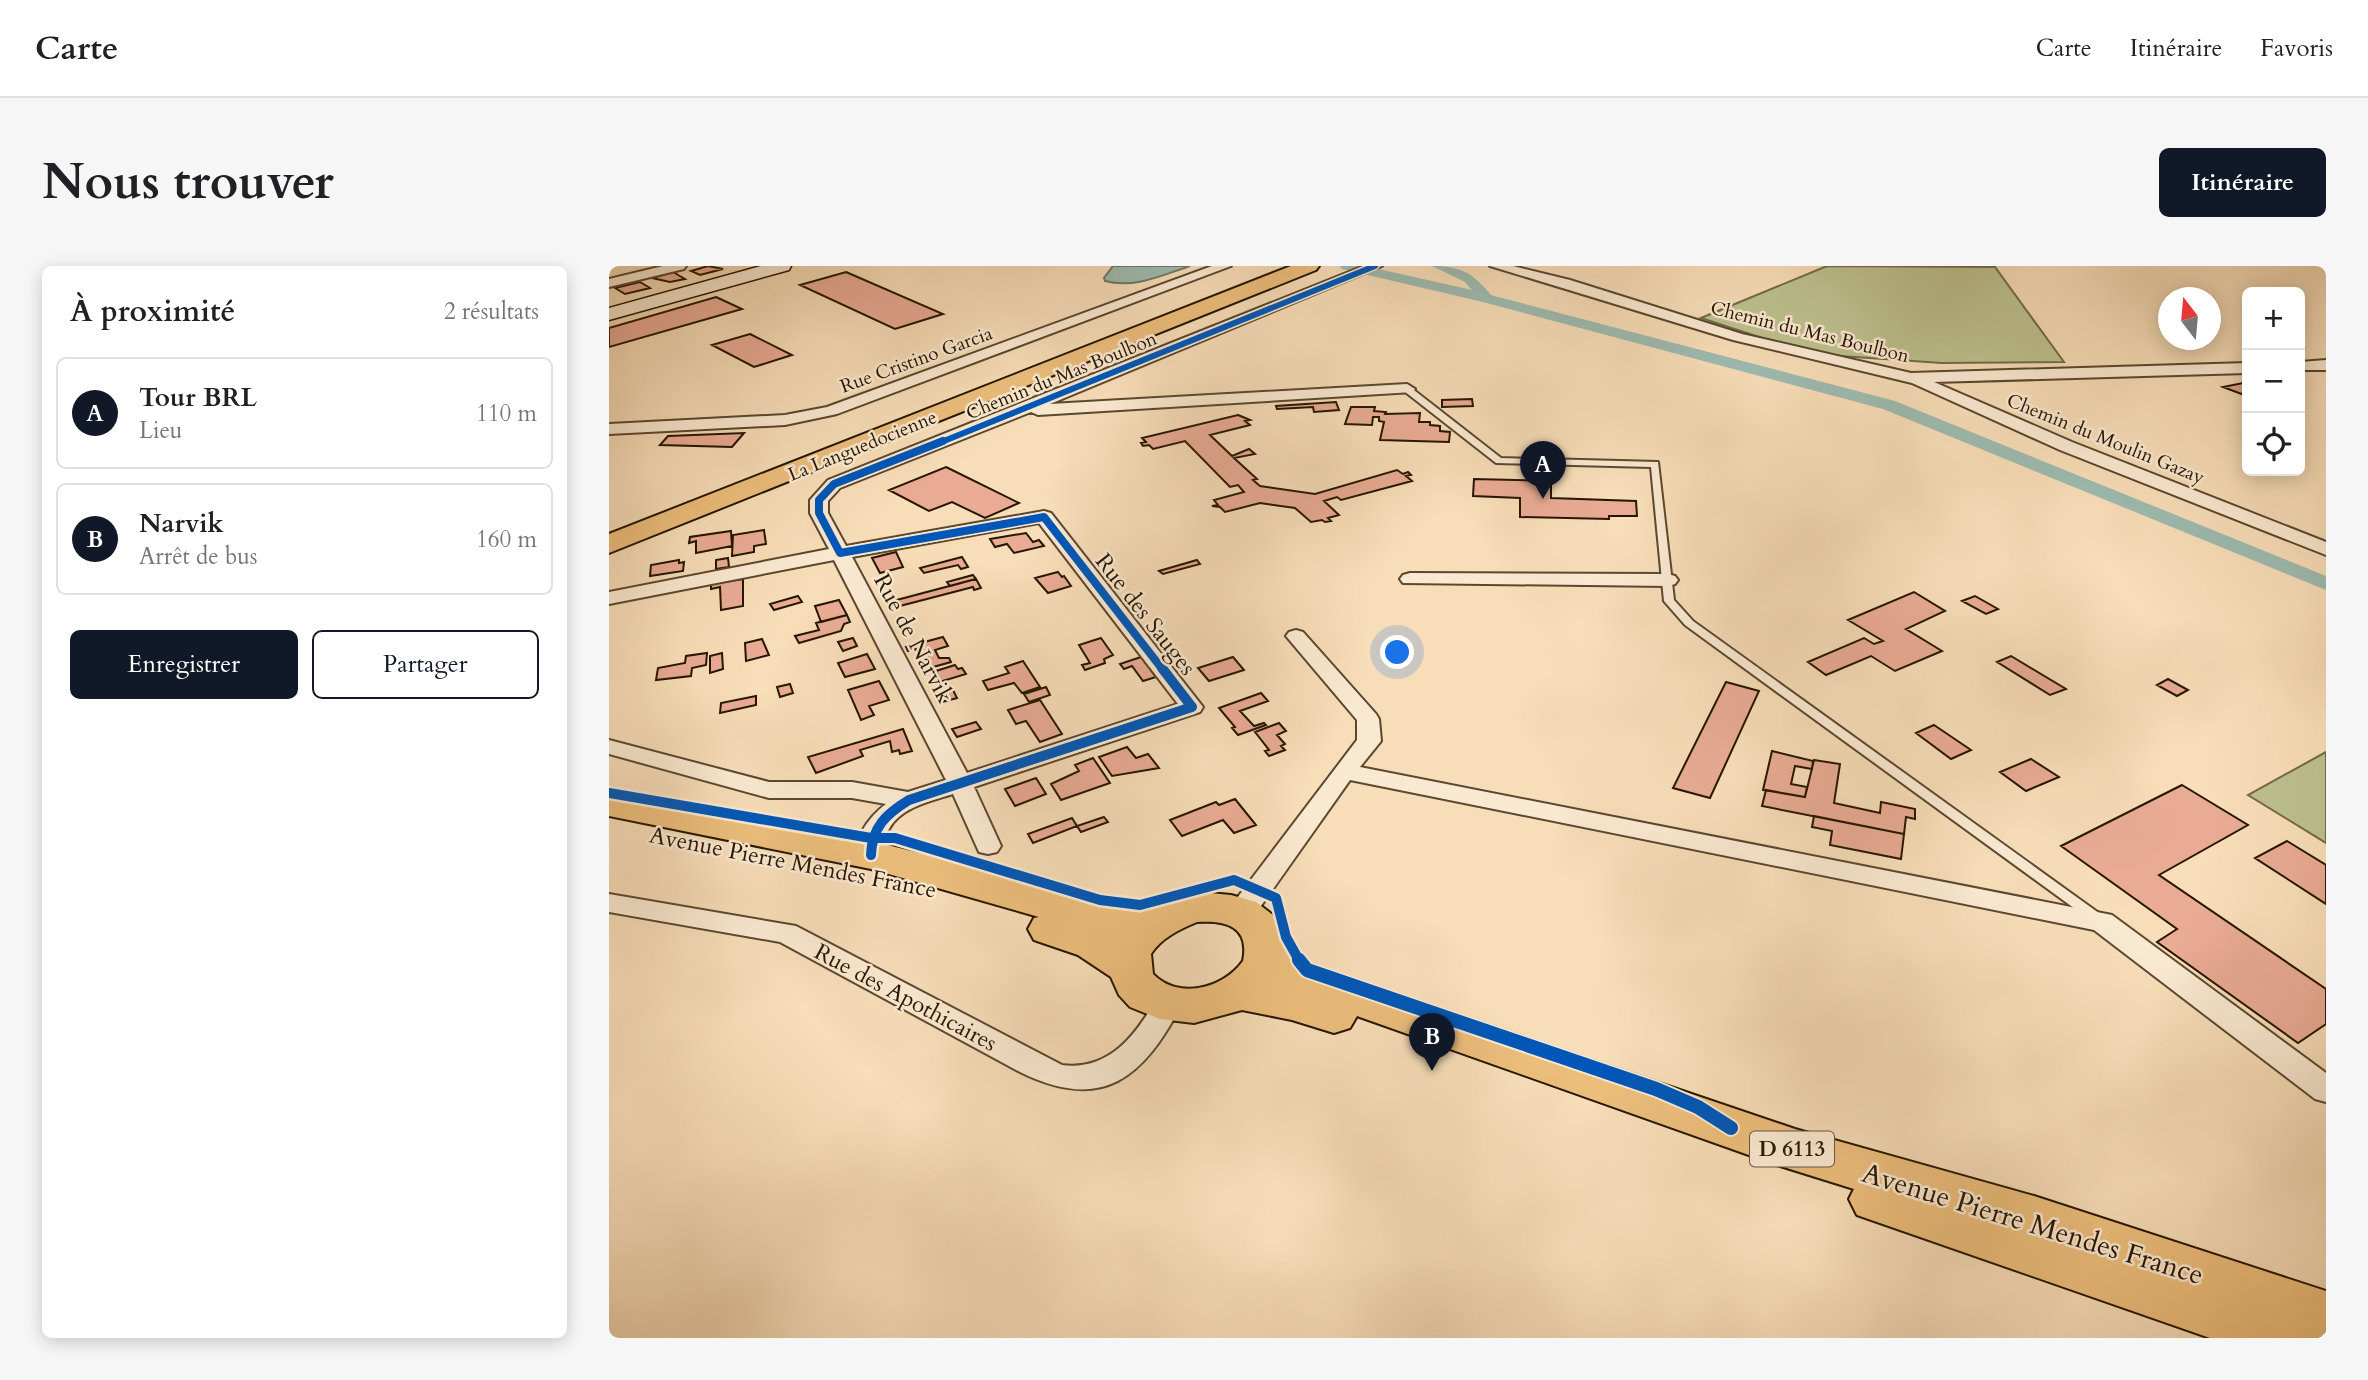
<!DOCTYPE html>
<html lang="fr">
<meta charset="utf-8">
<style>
:root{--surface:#fff;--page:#f6f6f6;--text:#202124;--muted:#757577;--line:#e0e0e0;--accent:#111827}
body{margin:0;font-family:Cardo,serif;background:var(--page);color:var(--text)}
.controls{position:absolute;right:21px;top:21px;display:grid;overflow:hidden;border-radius:10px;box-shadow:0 4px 18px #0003}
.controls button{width:63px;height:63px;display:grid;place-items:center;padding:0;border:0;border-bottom:2px solid var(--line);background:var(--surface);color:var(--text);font:35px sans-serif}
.compass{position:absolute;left:1549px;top:21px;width:63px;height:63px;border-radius:50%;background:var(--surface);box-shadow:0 4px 18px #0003;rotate:344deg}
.you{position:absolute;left:789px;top:387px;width:24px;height:24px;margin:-18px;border:5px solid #fff;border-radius:50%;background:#1a73e8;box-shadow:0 0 0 10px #1a73e833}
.badge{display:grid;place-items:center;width:46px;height:46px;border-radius:50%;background:var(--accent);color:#fff;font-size:23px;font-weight:700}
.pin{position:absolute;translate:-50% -58px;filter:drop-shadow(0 2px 4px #0008)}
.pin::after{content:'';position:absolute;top:37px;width:24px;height:21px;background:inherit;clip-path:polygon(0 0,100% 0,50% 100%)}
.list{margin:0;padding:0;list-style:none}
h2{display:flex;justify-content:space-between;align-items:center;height:91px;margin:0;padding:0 28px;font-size:30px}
h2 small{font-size:23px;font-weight:400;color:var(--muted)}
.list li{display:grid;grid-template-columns:46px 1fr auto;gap:21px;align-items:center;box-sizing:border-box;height:112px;margin:0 14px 14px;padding:0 14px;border:2px solid var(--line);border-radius:10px}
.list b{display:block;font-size:26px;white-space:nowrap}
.list p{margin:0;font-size:23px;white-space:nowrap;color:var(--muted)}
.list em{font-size:23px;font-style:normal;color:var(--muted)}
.actions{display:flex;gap:14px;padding:21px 28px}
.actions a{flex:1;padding:16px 0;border:2px solid var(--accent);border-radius:10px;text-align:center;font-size:24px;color:var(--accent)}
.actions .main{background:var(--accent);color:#fff}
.icon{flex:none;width:38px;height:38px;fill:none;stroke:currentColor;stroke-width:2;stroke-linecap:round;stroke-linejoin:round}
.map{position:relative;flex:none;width:1717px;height:1072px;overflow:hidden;border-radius:10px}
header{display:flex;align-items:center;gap:42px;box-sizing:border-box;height:98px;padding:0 35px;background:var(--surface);border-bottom:2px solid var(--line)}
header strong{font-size:33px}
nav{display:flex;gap:38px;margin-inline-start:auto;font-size:24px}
.intro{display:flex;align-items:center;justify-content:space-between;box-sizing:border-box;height:168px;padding:0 42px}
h1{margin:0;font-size:49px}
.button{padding:18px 32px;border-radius:10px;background:var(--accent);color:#fff;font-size:24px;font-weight:700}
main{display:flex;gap:42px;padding:0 42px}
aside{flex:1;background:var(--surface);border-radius:10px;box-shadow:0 4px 18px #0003}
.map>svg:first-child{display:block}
.green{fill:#bdc18f;stroke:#726c48;stroke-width:2}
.water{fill:#9dbbb1;stroke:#6d796b;stroke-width:2}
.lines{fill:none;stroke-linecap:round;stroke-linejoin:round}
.canal{fill:#9dbbb1;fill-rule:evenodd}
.building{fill:#e9ab94;stroke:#261601;stroke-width:2}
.lane-casing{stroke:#5a482f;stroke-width:4}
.street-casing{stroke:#5a482f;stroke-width:4}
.secondary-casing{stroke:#261601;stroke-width:3}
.primary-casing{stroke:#261601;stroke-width:4}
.highway-casing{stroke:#261601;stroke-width:4}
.lane{fill:#fae9d1;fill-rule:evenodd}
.street{fill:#fae9d1;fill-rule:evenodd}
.secondary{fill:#fae9d1;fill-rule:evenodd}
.primary{fill:#ecbe7c;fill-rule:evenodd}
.highway{fill:#ecbe7c;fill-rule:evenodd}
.cycleway-far3-casing{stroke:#fae9d1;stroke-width:9}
.cycleway-far2-casing{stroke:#fae9d1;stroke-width:11}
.cycleway-far1-casing{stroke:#fae9d1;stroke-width:15}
.cycleway-casing{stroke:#fae9d1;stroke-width:18}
.cycleway-far3{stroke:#0057b8;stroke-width:6}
.cycleway-far2{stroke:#0057b8;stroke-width:8}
.cycleway-far1{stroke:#0057b8;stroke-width:10}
.cycleway{stroke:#0057b8;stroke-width:14}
.labels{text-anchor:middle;stroke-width:5;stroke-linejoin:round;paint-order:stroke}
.far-street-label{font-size:19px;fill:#261601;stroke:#fae9d1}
.shield{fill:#fae9d1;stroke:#66553f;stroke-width:2}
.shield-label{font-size:21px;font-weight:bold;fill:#261601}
.street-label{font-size:23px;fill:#261601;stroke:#fae9d1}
.near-street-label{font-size:28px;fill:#261601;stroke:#fae9d1}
</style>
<header>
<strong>Carte</strong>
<nav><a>Carte</a><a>Itinéraire</a><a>Favoris</a></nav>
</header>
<div class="intro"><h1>Nous trouver</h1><a class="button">Itinéraire</a></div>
<main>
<aside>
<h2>À proximité<small>2 résultats</small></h2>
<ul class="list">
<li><span class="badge">A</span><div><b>Tour BRL</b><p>Lieu</p></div><em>110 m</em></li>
<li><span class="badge">B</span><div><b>Narvik</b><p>Arrêt de bus</p></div><em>160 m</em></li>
</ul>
<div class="actions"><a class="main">Enregistrer</a><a>Partager</a></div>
</aside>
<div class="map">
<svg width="1717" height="1072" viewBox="0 0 1717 1072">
<rect width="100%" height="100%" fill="#f7ddb8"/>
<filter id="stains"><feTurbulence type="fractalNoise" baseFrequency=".00286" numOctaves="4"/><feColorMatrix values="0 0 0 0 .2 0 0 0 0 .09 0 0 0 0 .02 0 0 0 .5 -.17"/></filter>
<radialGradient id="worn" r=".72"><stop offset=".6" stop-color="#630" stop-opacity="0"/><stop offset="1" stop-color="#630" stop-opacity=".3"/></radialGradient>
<path class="green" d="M1218 0 1386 1 1455 96 1333 97 1202 88 1092 52Z
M1717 486V577L1639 529Z"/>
<path class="water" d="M504 0H581C554 9 525 23 496 15L495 12Z"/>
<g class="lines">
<path class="canal" d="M731 0H756L863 24 856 16 823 0C852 0 864 7 882 29L1286 135 1717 310V324L1274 143 874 36 733 3Z"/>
</g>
<path class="building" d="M99 0 114 3 91 9 82 5Z
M64 6 76 13 61 16 43 12Z
M237 6 334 48 286 63 191 19Z
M31 16 41 22 16 28 6 22Z
M107 31 133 43 0 81V62Z
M141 68 183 89 145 101 103 79Z
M1634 117 1638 118V130L1614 121Z
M863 133 864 140 833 141V134Z
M727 136 730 144 705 146 704 141 668 143 667 140Z
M742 141H766L765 145 777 146 776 148 811 147 810 156H821V159L831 160V165L841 166 840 176 771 174 775 156 770 155V151H764L763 159 736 158Z
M629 149 641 154 636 155 641 159 601 169 623 190 640 183 646 188 625 192 648 213 644 214 651 220 706 228 788 204 794 208 799 206 802 209 797 210 803 215 732 234 728 231 715 235 730 249 719 252 722 255 716 256 713 254 702 256 686 242 651 237 616 246 611 241 603 240 609 239 605 234 635 226 629 219 621 221 576 175 544 183 540 179 534 180 532 177 537 176 533 172Z
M135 167 123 181 51 179 59 170Z
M337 201 410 237 376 252 343 236 320 245 280 224Z
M865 213 942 215V232L1027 235 1028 250H1000V253L911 251V232L864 230Z
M155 264 157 278 145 280V286L123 290 124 269Z
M122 265 123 280 87 287V275L80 277 81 271Z
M417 267 424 276 430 274 435 280 405 287 398 278 386 281 381 273Z
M287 286 294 301 271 307 263 292Z
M353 291 359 301 352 303 349 299 315 307 311 302Z
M119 292 120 301 107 303V294Z
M70 294V297L75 296 74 305 41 310 42 299Z
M588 294 591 298 554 308 550 305Z
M449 306 453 311 455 310 462 320 439 327 426 312Z
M364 309 367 313 341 320 338 316Z
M134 313V340L112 344 111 321 102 323V318Z
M367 313 372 322 365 324 364 321 287 341 284 335Z
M1305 326 1336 345 1297 363 1333 385 1286 405 1262 390 1217 409 1199 396 1255 372 1265 378 1274 375 1239 354Z
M189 330 193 336 165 344 161 338Z
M1366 330 1389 343 1377 348 1353 335Z
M230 334 238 349 212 356 206 340Z
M238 349 241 356 235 358 232 365 190 377 186 370 210 364 207 357Z
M334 371 339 380 326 384 330 392H340L342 396 317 403 307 383 299 385 297 381Z
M244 372 248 380 234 385 229 376Z
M492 372 504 389 495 393 496 397 476 404 473 399 481 397 470 379Z
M153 373 160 389 137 395 136 377Z
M98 387 97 399 83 402 82 410 47 414 49 402 76 397 77 390Z
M113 387 114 403 101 407V390Z
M258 388 266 403 236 411 229 397Z
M1402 390 1457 423 1441 429 1388 396Z
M532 391 547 411 534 415 523 400 515 403 511 398Z
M624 391 635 404 600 415 589 402Z
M414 395 431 421 413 427 405 417 379 424 374 415 400 407 396 401Z
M346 399 349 403 353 402 357 408 327 417 324 411 329 410 327 405Z
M1559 413 1579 424 1568 430 1548 419Z
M270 415 280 434 260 440 265 449 252 454 239 424Z
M1117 416 1150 425 1101 532 1064 522Z
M181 418 184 427 171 431 168 421Z
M437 421 441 429 420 436 415 428Z
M344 424 348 432 329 437 325 429Z
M652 427 659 435 631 445 645 460 655 457 657 459 629 469 623 462 626 461 610 442Z
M147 430V439L111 447 112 437Z
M431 434 453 468 431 476 417 455 407 458 399 444Z
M367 456 372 463 348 471 343 463Z
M670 457 677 465 668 469 676 478 672 480 676 484 660 490 656 485 660 484 646 466Z
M1325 459 1362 484 1342 493 1307 467Z
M294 463 303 485 291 488 290 484 283 486 281 475 251 484 254 490 207 507 199 491Z
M518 481 527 492 539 488 550 502 503 510 490 491Z
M1163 485 1204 495 1203 503 1186 500 1182 518 1198 521 1196 531 1154 524Z
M484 492 501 517 452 534 442 518 470 505 466 499Z
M1422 493 1450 511 1417 525 1391 506Z
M1205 494 1231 498 1225 537 1271 547 1272 536 1306 543V553L1297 551 1295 568 1153 540 1157 524 1196 531Z
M427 512 437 528 406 540 396 523Z
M1573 519 1639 559 1550 609 1717 723V758L1689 777 1548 676 1568 663 1452 580Z
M626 533 647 559 625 567 614 554 573 570 561 554 607 536 610 539Z
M1205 550 1295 568 1292 593 1221 579 1223 565 1203 561Z
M495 551 499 556 472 566 468 560Z
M463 552 468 560 424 577 419 568Z
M1678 575 1717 599V638L1646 592Z"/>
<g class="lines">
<defs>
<path id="lane" d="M795 121H801L892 192 1049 196 1065 334 1084 355 1494 650 1496 653 1494 656H1484L1076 359 1055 335 1042 201 887 197 795 125Z"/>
<path id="street" d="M54 0H77L75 3 0 21V13Z
M603 0H622L228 148 176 159 0 168V158L176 149 218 141Z
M755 0H773L441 138 798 118 806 123 804 126 429 149 422 146 231 222 219 235V247L237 280 435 245 442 247 594 441 591 446 365 521 392 580 388 586 379 588 370 586 344 528C322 535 292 541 280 563 273 573 277 585 271 595L262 598 253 595C240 575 261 550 277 538L243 532H160L0 488V474L160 516H243L299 526 337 514 225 294 0 338V326L220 283 201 247V234L219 214ZM430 257 569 438 358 507 243 291Z
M881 0H904L961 14 1133 68 1302 107 1638 97V107L1325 116 1463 176 1717 276V289L1451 184 1303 117 1124 74Z
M1717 94V104H1691V96Z
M801 307 1059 308 1066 310 1069 314 1066 318 1059 320 794 317 791 313 794 309Z
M687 364 694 366 767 448 770 453 772 475 751 501 1503 649 1717 807V836L1706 833 1485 664 741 514 642 654 632 656 622 654 619 647 622 640 748 474V454L677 370 680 366Z
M0 628 187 660 453 799C501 805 528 768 549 730L559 727 569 730 573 738C534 812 494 847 411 806L171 676 0 646Z"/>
<path id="secondary" d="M152 0H182L180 4 0 54V42Z"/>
<path id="primary" d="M0 526 262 575 327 591 502 642 546 640 590 626 622 629 647 636 664 649 675 667 679 689 691 695 1186 863 1425 930 1717 1025V1072H1601L1248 949 1240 933 1245 923 1168 899 748 750 741 762 725 767 683 754 633 744 585 757 551 753 521 741 510 729 502 711 469 689 425 674 419 663 425 652 430 651 262 603 0 550ZM588 656C618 654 641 661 634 695 614 723 569 734 544 708L542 688C552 672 571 663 588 656Z"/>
<path id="highway" d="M682 0H710L707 4 0 287V268Z"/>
</defs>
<use href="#lane" class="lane-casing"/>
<use href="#street" class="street-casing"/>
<use href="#secondary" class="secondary-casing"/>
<use href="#primary" class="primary-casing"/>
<use href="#highway" class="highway-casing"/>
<use href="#lane" class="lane"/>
<use href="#street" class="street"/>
<use href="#secondary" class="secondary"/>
<use href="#primary" class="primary"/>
<use href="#highway" class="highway"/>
<defs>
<path id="cycleway-far3" d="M330 177 766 0"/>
<path id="cycleway-far2" d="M334 175 225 218 210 234V247L231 287 435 251 554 404"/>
<path id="cycleway-far1" d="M0 527 262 572H286L491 634 531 639 625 614 667 632 677 671 691 696
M262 589C263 561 277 548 300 534L583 441 553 402"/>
<path id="cycleway" d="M690 694 698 704 1047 823 1089 841 1122 862"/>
</defs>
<use href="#cycleway-far3" class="cycleway-far3-casing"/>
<use href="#cycleway-far2" class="cycleway-far2-casing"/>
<use href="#cycleway-far1" class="cycleway-far1-casing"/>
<use href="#cycleway" class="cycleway-casing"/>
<use href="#cycleway-far3" class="cycleway-far3"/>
<use href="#cycleway-far2" class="cycleway-far2"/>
<use href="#cycleway-far1" class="cycleway-far1"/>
<use href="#cycleway" class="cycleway"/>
</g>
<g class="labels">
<g class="far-street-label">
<text transform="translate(1201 65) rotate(14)" y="7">Chemin du Mas Boulbon</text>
<text transform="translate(307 93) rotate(-20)" y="7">Rue Cristino Garcia</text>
<text transform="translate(452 109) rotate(-22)" y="7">Chemin du Mas Boulbon</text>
<text transform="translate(1497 172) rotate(22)" y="7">Chemin du Moulin Gazay</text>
<text transform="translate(253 179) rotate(-22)" y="7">La Languedocienne</text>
</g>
<rect class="shield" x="1141" y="865.5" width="84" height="35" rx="5"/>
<g class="shield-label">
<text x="1183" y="890">D 6113</text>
</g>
<g class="street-label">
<text transform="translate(537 348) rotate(52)" y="8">Rue des Sauges</text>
<text transform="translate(305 372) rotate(62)" y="8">Rue de Narvik</text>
<text transform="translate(184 596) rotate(11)" y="8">Avenue Pierre Mendes France</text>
<text transform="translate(297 731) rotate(28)" y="8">Rue des Apothicaires</text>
</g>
<g class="near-street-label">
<text transform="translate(1424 957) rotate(17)" y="10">Avenue Pierre Mendes France</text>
</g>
</g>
<rect width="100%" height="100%" filter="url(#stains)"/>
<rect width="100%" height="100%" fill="url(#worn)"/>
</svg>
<div class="controls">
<button>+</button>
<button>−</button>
<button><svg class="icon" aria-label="locate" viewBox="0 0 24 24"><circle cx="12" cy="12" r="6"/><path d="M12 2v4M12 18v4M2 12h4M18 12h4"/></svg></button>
</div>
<svg class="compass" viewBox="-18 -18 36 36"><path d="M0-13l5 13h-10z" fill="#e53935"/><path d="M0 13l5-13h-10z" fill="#757577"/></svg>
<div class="you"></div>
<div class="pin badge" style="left:934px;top:233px">A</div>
<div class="pin badge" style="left:823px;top:805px">B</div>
</div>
</main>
